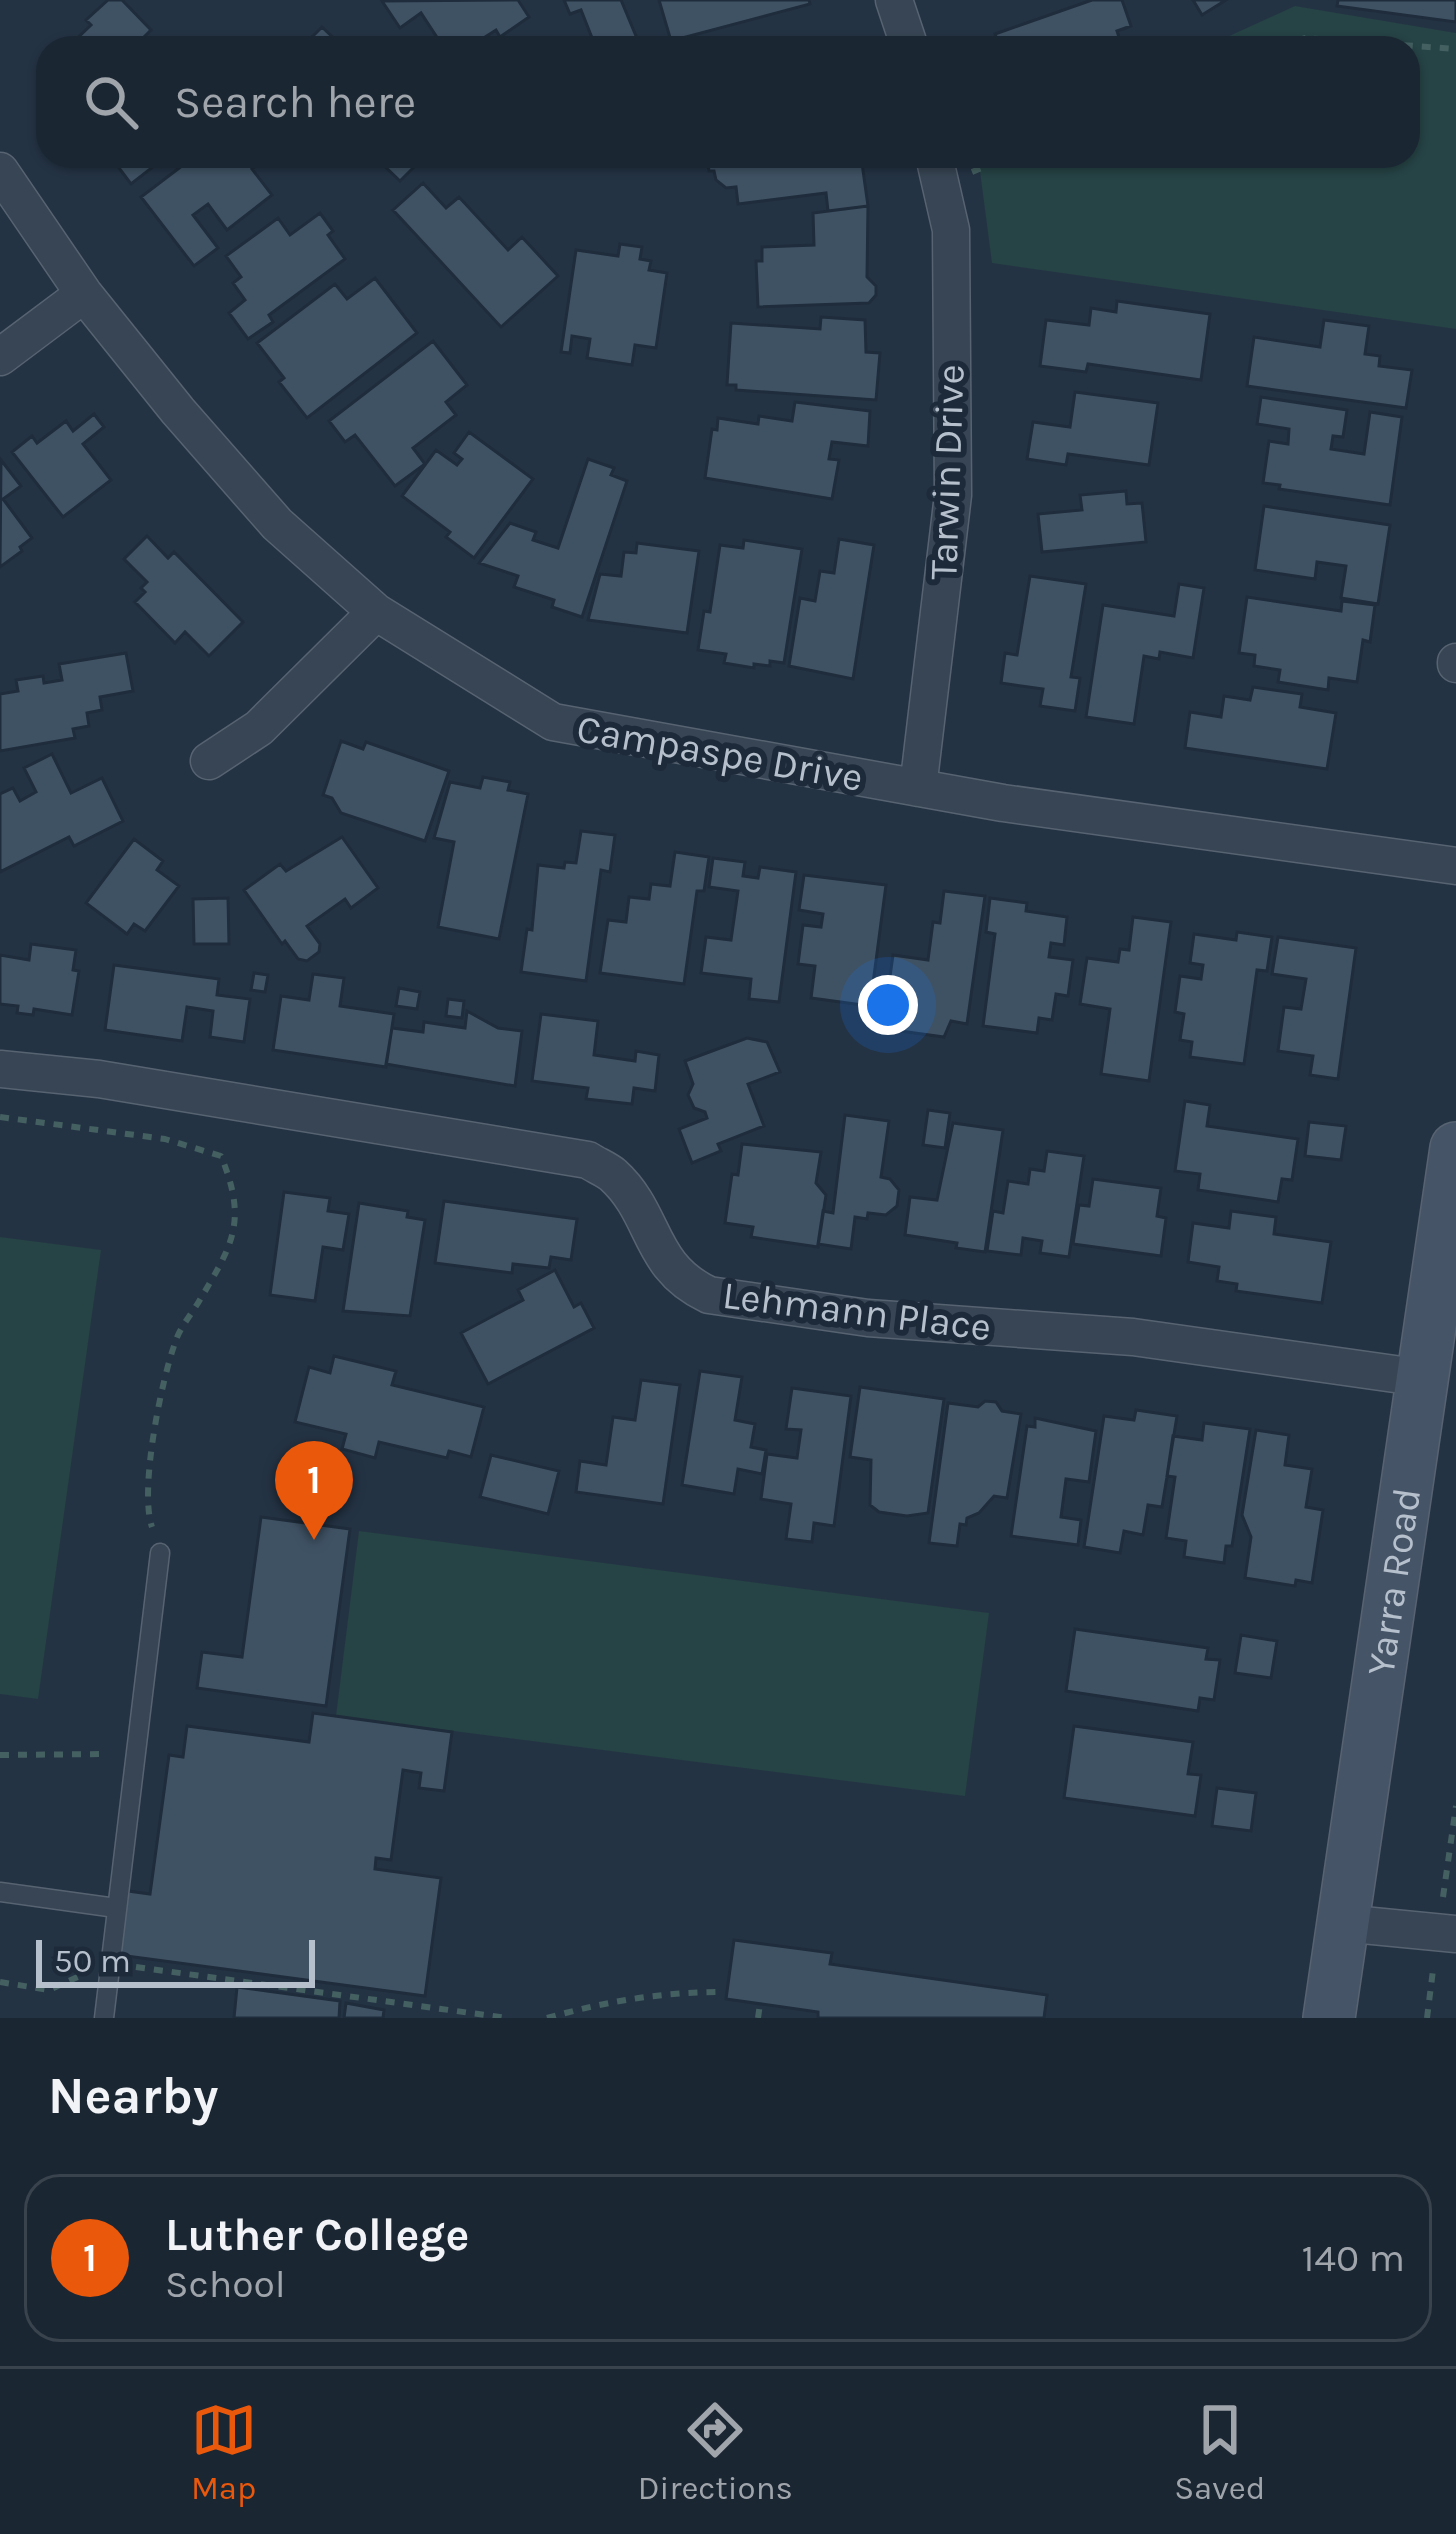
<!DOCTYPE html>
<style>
:root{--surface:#1b2633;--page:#28323f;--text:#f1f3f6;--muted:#a0a5ac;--line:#39434e;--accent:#ea580c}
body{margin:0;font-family:Karla,sans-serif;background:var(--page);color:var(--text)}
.scale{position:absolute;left:36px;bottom:30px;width:279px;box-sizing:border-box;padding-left:12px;border:6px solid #b6c0cd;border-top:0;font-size:33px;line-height:42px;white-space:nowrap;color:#b6c0cd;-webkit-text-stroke:9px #1d2a39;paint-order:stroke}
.you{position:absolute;left:888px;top:1005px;width:42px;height:42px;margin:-30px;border:9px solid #fff;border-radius:50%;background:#1a73e8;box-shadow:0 0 0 18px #1a73e833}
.badge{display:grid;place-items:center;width:78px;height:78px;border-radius:50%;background:var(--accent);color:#fff;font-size:39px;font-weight:700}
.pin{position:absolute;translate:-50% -99px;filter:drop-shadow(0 3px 6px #0008)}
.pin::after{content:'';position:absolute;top:63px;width:42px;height:36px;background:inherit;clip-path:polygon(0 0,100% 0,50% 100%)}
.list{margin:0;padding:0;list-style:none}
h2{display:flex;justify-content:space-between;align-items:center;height:156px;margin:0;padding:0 48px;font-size:51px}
h2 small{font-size:39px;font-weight:400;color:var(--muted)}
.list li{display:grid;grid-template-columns:78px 1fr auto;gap:36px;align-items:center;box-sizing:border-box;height:168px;margin:0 24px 24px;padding:0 24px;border:3px solid var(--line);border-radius:36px}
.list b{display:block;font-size:45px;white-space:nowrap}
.list p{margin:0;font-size:39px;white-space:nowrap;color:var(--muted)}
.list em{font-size:39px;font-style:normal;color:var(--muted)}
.icon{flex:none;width:66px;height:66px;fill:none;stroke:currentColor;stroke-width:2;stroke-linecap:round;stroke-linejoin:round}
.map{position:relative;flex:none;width:1456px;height:2018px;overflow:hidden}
.search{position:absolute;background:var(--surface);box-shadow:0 3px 9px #0004;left:36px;right:36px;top:36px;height:132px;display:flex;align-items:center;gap:30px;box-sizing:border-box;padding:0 42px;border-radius:36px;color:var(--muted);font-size:45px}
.sheet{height:348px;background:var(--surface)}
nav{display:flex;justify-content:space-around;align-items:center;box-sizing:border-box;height:168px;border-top:3px solid var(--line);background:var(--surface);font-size:33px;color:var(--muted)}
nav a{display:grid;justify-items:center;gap:6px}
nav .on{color:var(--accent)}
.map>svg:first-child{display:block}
.green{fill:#264345}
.building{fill:#3f5264;stroke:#1f2c3b;stroke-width:3}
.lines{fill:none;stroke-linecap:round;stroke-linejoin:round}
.lane-casing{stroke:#576371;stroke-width:21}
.street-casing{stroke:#576371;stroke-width:39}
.secondary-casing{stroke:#576371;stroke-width:54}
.path{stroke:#446061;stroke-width:6;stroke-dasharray:9 9;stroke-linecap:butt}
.lane{stroke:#384554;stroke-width:18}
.street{stroke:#384554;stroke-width:36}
.secondary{stroke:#465467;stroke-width:51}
.labels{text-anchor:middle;stroke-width:12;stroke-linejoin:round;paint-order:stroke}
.street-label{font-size:39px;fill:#b6c0cd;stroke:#1d2a39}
</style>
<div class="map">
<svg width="1456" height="2018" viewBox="0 0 1456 2018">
<rect width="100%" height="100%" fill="#243344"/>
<path class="green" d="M1295 6 1456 33V329L992 263 978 156H1408V48H1203Z
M0 1237 101 1250 38 1699 0 1694Z
M359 1531 989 1613 965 1796 336 1716Z"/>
<path class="building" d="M108 0H122L151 30 133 48H67L91 25 86 20Z
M518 0 529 17 500 37 496 30 474 44 476 48 460 45 444 48 421 13 400 28 382 1Z
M564 0H621L641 48H596L581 10 570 14Z
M659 0H809L810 4 671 41Z
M1092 0H1122L1131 26 1117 31 1119 37 1108 41 1110 48H1000L995 34Z
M1193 0H1226L1202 15Z
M1338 0H1456V22L1337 6Z
M322 27 344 48H301Z
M110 156H167L131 184Z
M195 156H268L252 169 272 195 227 230 208 204 193 215 218 248 194 266 141 197Z
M374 156H425L400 181Z
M707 156H861L868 206 828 211 826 193 738 204 736 187 726 188 716 180 714 171H709Z
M423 183 446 208 459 197 508 250 522 237 558 276 501 327 393 210Z
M868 206 867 277 876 286V295L869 303 758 307 756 261H762V247L814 245 813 213Z
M320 213 333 231 328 235 345 259 269 315 273 322 248 339 229 313 245 300 233 283 241 277 226 256 278 218 290 235Z
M620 244 642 247 640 259 651 261 649 270 667 273 656 348 635 345 632 365 587 358 590 339 572 336 570 353 561 352 576 250 618 256Z
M375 278 417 333 307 418 279 382 284 378 257 343 335 284 347 299Z
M1117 301 1210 314 1201 380 1088 364 1086 372 1040 366 1046 320 1089 325 1091 308 1116 312Z
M821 317 865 320 866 352 880 353 876 400 736 390V385H727L731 323 820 329Z
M1324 320 1369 326 1365 354 1380 356 1379 366 1412 370 1406 408 1247 386 1254 337 1320 347Z
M433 341 467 385 446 402 456 415 413 448 425 464 395 486 355 435 345 442 329 421Z
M1075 392 1158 403 1149 465 1068 454 1066 465 1027 459 1033 422 1070 427Z
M1261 397 1347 410 1343 437 1333 436 1331 449 1364 454 1370 412 1402 417 1390 505 1279 489 1280 485 1263 483 1269 441 1288 444 1289 429 1257 424Z
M795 402 870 411 868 446 832 442 829 459 839 460 832 499 705 478 712 429 717 430 718 418 758 424 759 416 792 421Z
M94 414 104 427 83 444 111 480 63 517 12 452 32 436 37 443 66 421 73 431Z
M469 432 533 479 474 558 446 537 450 532 402 496 436 450 457 465 462 459 454 453Z
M588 459 614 468 611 475 627 481 582 617 552 607 554 600 514 587 518 576 479 563 510 523 536 532 533 540 558 548Z
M1 460 21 486 3 499 32 538 20 547 22 551 0 567Z
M1126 491 1127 504 1142 503 1146 542 1042 552 1038 514 1082 510 1080 495Z
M1264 506 1390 525 1378 604 1341 598 1346 566 1317 562 1315 579 1255 570Z
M147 536 168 558 174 552 243 622 209 656 185 632 175 643 135 602 145 592 141 588 147 582 124 559Z
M839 539 874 545 853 679 789 666 800 598 815 601 820 571 834 573Z
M744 540 802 549 784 663 770 661V666L754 664V668L724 663 726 654 698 650 704 611 710 612 720 545 743 548Z
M637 543 699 551 687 633 588 620 600 574 621 576 624 552 636 553Z
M1030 576 1086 584 1071 677 1080 678 1075 711 1040 706 1043 689 1001 683 1005 653 1017 655Z
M1179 584 1204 588 1193 658 1160 652 1159 659 1144 656 1134 724 1086 717 1103 605 1174 616Z
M1247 597 1341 611 1342 601 1375 605 1370 642 1363 640 1357 682 1329 678 1328 690 1278 682 1280 670 1254 666 1255 655 1239 653Z
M126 653 133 691 100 697 102 710 87 713 89 726 73 729 75 738 0 751V694L18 691 16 680 43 676 44 683 62 680 59 664Z
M1253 687 1302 694 1300 707 1336 713 1327 769 1185 748 1190 712 1221 717 1224 696 1250 700Z
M341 741 363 749 366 742 449 771 425 841 341 813 332 798 323 795Z
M52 754 71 793 102 778 123 821 74 846 69 837 0 872V794L13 788 20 801 36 792 24 768Z
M483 777 510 782 508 790 528 794 499 939 438 927 454 842 434 838 450 782 480 788Z
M581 831 615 835 610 872 601 870 586 981 521 972 527 929 532 930 538 865 564 868 565 862 576 863Z
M342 837 378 888 351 908 345 899 307 926 320 944 319 952 307 961 298 959 285 941 282 944 244 890 280 864 286 871Z
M134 839 163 861 157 870 179 886 145 931 134 924 127 934 86 903Z
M675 852 709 857 704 891H697L684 984 600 973 608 920 626 922 629 897 649 899 651 884 670 886Z
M713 858 745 862 743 876 758 878 760 867 796 872 779 1002 749 999 751 979 701 973 706 937 731 940 738 891 709 887Z
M804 875 886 885 870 1006 811 998 815 966 798 964 803 925 821 927 823 914 799 910Z
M944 891 985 896 967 1024 951 1021 944 1037 893 1030 887 1024 889 1013 885 1012 893 955 928 960 933 922 940 923Z
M228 898 229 944H194L193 899Z
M990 898 1027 903 1026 911 1067 917 1064 945 1051 943 1049 957 1073 960 1068 996 1056 994 1052 1020 1039 1018 1037 1033 983 1026 995 934 986 932Z
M1133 917 1171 922 1149 1081 1101 1074 1110 1009 1080 1004 1087 958 1118 962 1120 949 1129 950Z
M1237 932 1272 937 1267 971 1257 970 1244 1064 1190 1057 1192 1042 1180 1040 1184 1014 1175 1012 1180 976 1201 979 1203 965 1190 963 1194 934 1236 940Z
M1278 937 1356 948 1338 1079 1310 1075 1313 1056 1278 1051 1284 1007 1301 1009 1306 979 1272 974Z
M31 944 76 950 73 970 79 971 72 1015 34 1009 33 1015 17 1013 18 1006 0 1004V955L29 960Z
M114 965 219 979 217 995 250 999 244 1042 210 1037 213 1011 187 1007 182 1041 105 1030Z
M254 973 268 975 265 992 251 990Z
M313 974 344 978 340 1006 394 1014 386 1067 273 1050 281 996 309 1000Z
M399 988 420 992 417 1009 396 1006Z
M448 999 464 1001 462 1018 446 1016Z
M467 1011 498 1028 522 1031 515 1086 386 1064 392 1028 423 1032 424 1022 465 1028Z
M541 1014 598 1021 594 1055 635 1061 636 1051 659 1055 655 1091 634 1088 632 1104 586 1099 588 1088 532 1081Z
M747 1038 767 1042 780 1072 748 1084 764 1126 718 1144 721 1151 692 1163 679 1129 707 1118 705 1112 694 1108 688 1095 693 1084 685 1061Z
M1185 1101 1210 1105 1207 1126 1298 1139 1292 1180 1282 1179 1278 1202 1198 1190 1200 1174 1175 1171Z
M928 1110 950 1113 945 1148 923 1145Z
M845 1115 889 1121 881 1177 890 1179 899 1190 897 1206 886 1215 868 1213 867 1219 855 1217 851 1249 818 1244 823 1211 833 1213Z
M1309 1122 1346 1126 1341 1160 1305 1156Z
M953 1123 1003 1130 985 1252 956 1248 957 1243 905 1235 910 1197 937 1200Z
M742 1144 821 1152 816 1183 826 1195 818 1247 751 1237 753 1227 725 1223 732 1174 738 1175Z
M1047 1151 1084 1156 1069 1257 1040 1253 1042 1241 1023 1238 1021 1255 987 1251 993 1211 1003 1213 1008 1181 1028 1184 1030 1169 1044 1171Z
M1093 1179 1161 1188 1157 1216 1166 1218 1161 1256 1073 1244 1079 1205 1089 1206Z
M284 1192 330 1198 328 1211 349 1214 343 1250 323 1247 315 1301 270 1295Z
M444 1201 577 1219 571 1260 551 1257 549 1268 513 1264 512 1273 435 1263Z
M359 1203 408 1211 407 1217 425 1220 410 1316 343 1311Z
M1231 1211 1276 1217 1274 1234 1331 1242 1322 1303 1236 1291 1237 1284 1217 1281 1219 1267 1188 1262 1193 1223 1229 1228Z
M555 1270 574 1307 581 1303 594 1328 488 1384 461 1333 523 1300 518 1290Z
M334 1356 396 1371 392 1385 484 1407 471 1457 449 1451 447 1458 379 1442 375 1458 342 1449 346 1434 295 1422 309 1367 330 1373Z
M700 1371 742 1377 735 1420 755 1424 751 1447 766 1450 762 1474 738 1469 734 1494 682 1485Z
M641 1380 680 1385 663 1504 576 1492 580 1461 606 1465 613 1417 635 1420Z
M860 1387 944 1399 928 1513 907 1516 879 1512 870 1505 871 1460 850 1457Z
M792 1388 851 1396 834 1526 814 1523 812 1542 786 1539 791 1504 761 1499 767 1454 797 1458 801 1430 786 1429Z
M985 1401 996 1402 1002 1411 1021 1414 1007 1498 994 1496 979 1513 967 1518 966 1525 960 1524 957 1546 929 1543 948 1403 978 1407Z
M1136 1410 1177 1416 1162 1507 1148 1505 1143 1535 1124 1531 1120 1553 1084 1547 1104 1416 1134 1420Z
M1035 1418 1096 1431 1089 1482 1066 1479 1061 1517 1081 1520 1078 1545 1011 1536 1027 1426 1035 1427Z
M1204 1423 1250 1429 1232 1546H1226L1224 1563 1184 1557 1186 1541 1166 1538 1175 1477 1167 1476 1173 1436 1202 1440Z
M1256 1430 1289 1435 1285 1465 1312 1469 1306 1507 1323 1510 1312 1583 1296 1580 1295 1586 1245 1578 1251 1537 1242 1515Z
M491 1455 559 1471 548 1514 480 1497Z
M261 1517 350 1529 326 1706 197 1688 202 1652 242 1657Z
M1075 1629 1208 1648 1206 1659 1220 1660 1214 1700 1200 1698 1198 1711 1066 1691Z
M1241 1635 1277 1641 1271 1678 1235 1673Z
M313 1713 452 1732 444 1791 419 1788 421 1773 403 1770 391 1860 376 1858 375 1869 441 1878 425 1996 119 1955 128 1891 150 1894 169 1755 183 1757 187 1726 309 1742Z
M1074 1726 1193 1742 1188 1774 1201 1775 1195 1816 1064 1798Z
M1217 1788 1256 1793 1251 1831 1212 1826Z
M734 1940 832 1953 830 1964 1047 1995 1044 2018H818V2012L726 1999Z
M237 1987 340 2001 339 2018H234Z
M346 2003 384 2010 383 2018H344Z"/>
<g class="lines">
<defs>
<path id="lane" d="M0 1892 116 1908
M104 2018 160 1553"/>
<path id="street" d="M894 0 910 48
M0 171 84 294 178 411 277 524 376 612 553 722 1003 803 1456 866
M0 357 84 294
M1456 662V664
M209 761 259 728 376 612
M918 788 953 495 951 230 934 156
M0 1069 99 1079 588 1160C595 1165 606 1169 613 1175 657 1215 647 1266 709 1295L868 1318 1133 1337 1423 1378
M1342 1923 1456 1934"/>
<g id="secondary">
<path id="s1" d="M1329 2018 1456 1148"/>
</g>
</defs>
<use href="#lane" class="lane-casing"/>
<use href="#street" class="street-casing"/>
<use href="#secondary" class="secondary-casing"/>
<path class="path" d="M1280 48 1305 38 1456 49
M972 172 1011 156
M0 1117 165 1139 221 1156C248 1222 233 1244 198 1303 190 1316 179 1329 175 1343 161 1382 139 1490 152 1527
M0 1755 107 1754
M1443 1897 1456 1806
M136 1967 507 2018
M0 1982 49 1990 84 1974
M547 2018C607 2001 662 1992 724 1992
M758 2018 760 2004
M1427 2018 1433 1970"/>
<use href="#lane" class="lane"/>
<use href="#street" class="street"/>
<use href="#secondary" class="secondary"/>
</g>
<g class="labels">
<g class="street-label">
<text transform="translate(946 472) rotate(-88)" y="14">Tarwin Drive</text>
<text transform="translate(720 752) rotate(10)" y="14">Campaspe Drive</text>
<text transform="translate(857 1310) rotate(7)" y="14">Lehmann Place</text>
<text dy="14" stroke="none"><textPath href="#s1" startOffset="441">Yarra Road</textPath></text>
</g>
</g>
</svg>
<div class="scale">50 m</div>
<div class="you"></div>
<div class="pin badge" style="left:314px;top:1540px">1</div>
<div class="search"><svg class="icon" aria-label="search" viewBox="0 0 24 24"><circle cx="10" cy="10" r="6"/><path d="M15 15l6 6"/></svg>Search here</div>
</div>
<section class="sheet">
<h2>Nearby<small></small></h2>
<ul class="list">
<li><span class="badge">1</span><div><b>Luther College</b><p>School</p></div><em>140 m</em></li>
</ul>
</section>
<nav>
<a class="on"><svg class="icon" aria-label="map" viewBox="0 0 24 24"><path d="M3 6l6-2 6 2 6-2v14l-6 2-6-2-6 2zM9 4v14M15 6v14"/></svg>Map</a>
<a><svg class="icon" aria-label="directions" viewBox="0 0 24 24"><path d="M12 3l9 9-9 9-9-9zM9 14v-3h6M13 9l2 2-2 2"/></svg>Directions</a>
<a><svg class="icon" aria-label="saved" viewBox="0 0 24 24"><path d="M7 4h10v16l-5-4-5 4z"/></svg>Saved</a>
</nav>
